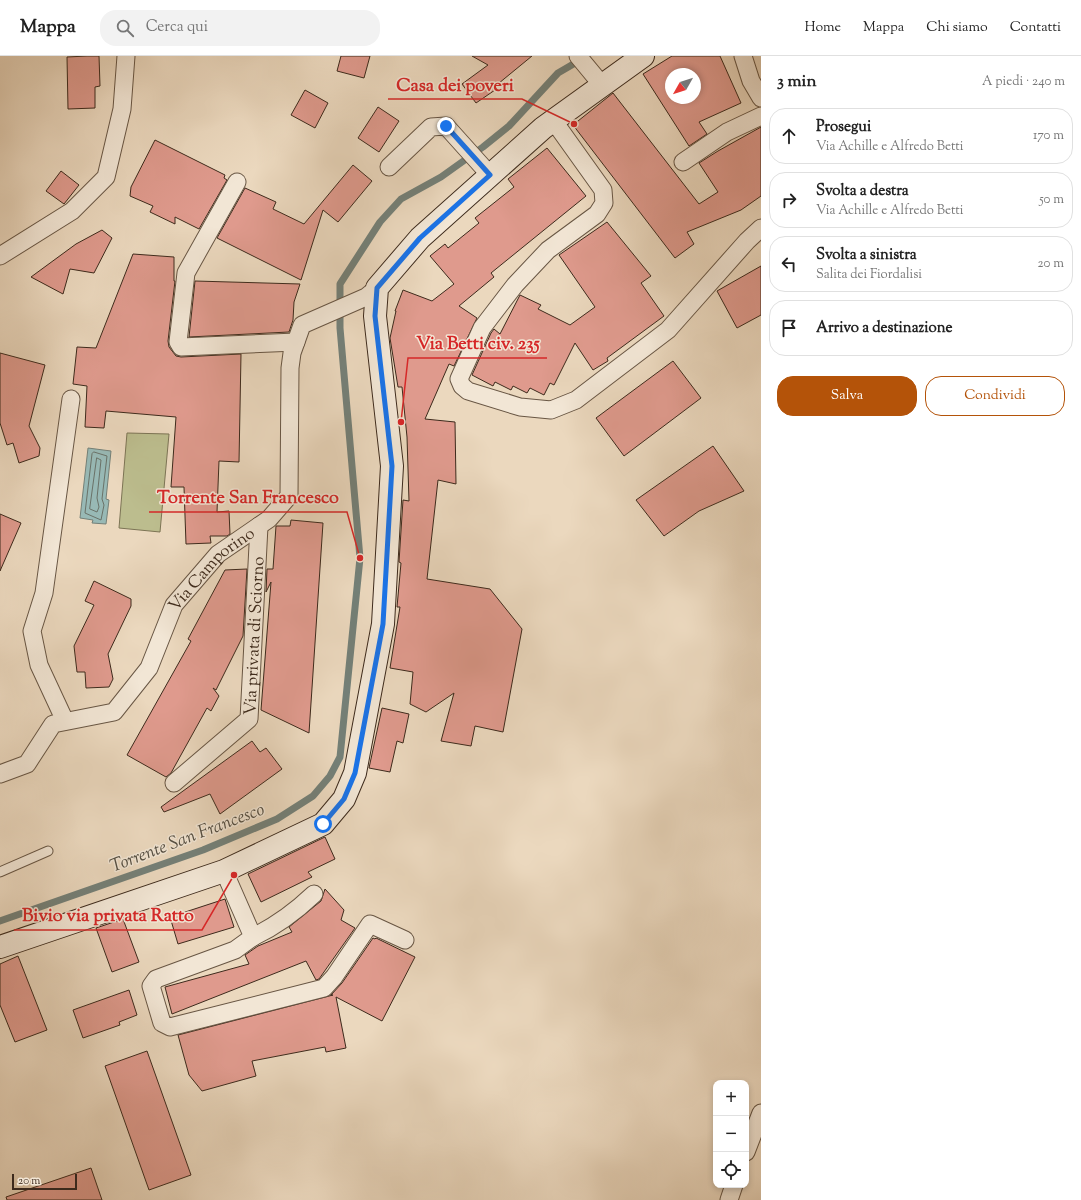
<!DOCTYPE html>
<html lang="it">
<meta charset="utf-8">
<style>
:root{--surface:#fff;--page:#f2f2f2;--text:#222;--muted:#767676;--line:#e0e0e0;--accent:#b45309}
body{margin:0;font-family:"Sorts Mill Goudy",serif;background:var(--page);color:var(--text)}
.controls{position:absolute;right:12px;bottom:12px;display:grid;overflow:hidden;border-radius:8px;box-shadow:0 2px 6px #0003}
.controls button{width:36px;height:36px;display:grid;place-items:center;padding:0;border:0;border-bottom:1px solid var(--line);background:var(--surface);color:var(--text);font:20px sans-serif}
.compass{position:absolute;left:665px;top:12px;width:36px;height:36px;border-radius:50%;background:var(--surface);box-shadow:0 2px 6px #0003;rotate:231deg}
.scale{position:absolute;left:12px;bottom:10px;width:65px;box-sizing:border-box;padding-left:4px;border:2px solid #3d2a1c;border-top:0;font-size:11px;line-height:14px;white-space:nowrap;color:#3d2a1c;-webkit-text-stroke:3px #f2e6d5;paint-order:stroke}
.stop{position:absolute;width:12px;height:12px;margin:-9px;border:3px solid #1a73e8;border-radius:50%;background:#fff}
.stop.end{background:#1a73e8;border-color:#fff;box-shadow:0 1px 4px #0008}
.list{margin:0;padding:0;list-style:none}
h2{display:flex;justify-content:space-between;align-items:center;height:52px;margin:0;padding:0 16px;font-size:17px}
h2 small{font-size:13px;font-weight:400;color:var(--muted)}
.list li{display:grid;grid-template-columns:26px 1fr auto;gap:12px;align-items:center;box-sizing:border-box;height:56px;margin:0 8px 8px;padding:0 8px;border:1px solid var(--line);border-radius:16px}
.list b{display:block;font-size:15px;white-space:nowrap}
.list p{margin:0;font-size:13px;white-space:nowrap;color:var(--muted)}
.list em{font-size:13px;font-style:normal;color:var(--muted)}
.actions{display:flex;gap:8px;padding:12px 16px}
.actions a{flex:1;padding:9px 0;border:1px solid var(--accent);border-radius:16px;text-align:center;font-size:14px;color:var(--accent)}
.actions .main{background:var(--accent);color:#fff}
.icon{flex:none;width:22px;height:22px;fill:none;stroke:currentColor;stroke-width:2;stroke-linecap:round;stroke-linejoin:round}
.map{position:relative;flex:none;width:761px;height:1144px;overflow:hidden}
header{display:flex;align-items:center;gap:24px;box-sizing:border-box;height:56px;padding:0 20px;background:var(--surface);border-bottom:1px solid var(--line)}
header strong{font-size:19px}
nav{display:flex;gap:22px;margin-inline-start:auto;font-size:14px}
.search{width:280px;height:36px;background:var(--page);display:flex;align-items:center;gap:10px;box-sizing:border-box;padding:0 14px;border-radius:16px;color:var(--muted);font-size:15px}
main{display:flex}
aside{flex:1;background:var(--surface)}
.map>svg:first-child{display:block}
.green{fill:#bcbd8e;stroke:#7c7455}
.water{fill:#98b9b5;stroke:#748078}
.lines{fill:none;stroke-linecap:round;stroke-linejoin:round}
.shore{stroke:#6a7268;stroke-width:1}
.stream{stroke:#748078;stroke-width:7}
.building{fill:#df9a8d;stroke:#3d2a1c;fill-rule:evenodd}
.lane-casing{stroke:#685644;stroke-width:11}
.street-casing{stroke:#685644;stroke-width:19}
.secondary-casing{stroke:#3d2a1c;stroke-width:24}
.lane{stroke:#f2e6d5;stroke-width:9}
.street{stroke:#f2e6d5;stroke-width:17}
.secondary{stroke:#f2e6d5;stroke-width:22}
.route{stroke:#1a73e8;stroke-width:5}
.labels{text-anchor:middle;stroke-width:3;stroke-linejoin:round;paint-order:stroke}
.street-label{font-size:17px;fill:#3d2a1c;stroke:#f2e6d5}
.water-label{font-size:18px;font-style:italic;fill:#544e42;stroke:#f2e6d5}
.leader{fill:none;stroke:#d62828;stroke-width:1.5}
.callout-dot{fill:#d62828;stroke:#f2e6d5;stroke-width:1.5}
.callout-label{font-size:18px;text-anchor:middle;font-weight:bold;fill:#d62828;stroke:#f2e6d5;stroke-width:3;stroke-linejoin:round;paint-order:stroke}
</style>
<header>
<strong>Mappa</strong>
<div class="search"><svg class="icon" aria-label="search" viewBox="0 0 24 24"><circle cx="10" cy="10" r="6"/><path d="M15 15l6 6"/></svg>Cerca qui</div>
<nav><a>Home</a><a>Mappa</a><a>Chi siamo</a><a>Contatti</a></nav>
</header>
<main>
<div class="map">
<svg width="761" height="1144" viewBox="0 0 761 1144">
<rect width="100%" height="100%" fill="#ebd8be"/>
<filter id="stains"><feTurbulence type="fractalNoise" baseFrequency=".005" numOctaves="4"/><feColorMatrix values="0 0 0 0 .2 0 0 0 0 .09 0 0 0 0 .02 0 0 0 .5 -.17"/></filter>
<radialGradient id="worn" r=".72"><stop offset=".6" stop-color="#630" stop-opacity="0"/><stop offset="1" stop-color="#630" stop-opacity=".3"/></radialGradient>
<path class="green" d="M127 377 169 378 160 476 119 472Z"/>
<path class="water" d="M88 392 111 395 106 443 109 444 106 468 92 467 93 464 80 462Z"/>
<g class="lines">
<path class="shore" d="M94 396 107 400 102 443 104 449 101 464 85 457 92 398Z
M97 402 101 404 97 442 99 451 97 456 90 453Z"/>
<path class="stream" d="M0 865 203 794 277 763 313 740 330 720 340 701 360 502 340 272V228L380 166 401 143 441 121 483 91 509 70 558 17 582 3"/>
</g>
<path class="building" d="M87 0H99L100 30 95 31V52L68 53 67 1Z
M341 0H370L364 22 337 15Z
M472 0H532L493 32 495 34 476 47 462 28 488 9Z
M672 0H720L741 47 699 66 707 78 689 90 643 18ZM671 18H695V42H671Z
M305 34 328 47 315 72 291 59Z
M613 37 699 148 718 136 699 107 718 95 761 71V140L741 154 687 176 694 188 675 202 573 69Z
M378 51 399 65 379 96 358 82Z
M155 84 225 119 224 122 227 124 199 173 175 161V168L150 156 153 150 130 140 131 131Z
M547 92 586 140 491 217 494 221 459 250 477 262 454 310 449 308 425 363 455 366 456 428 438 424 427 523 490 533 522 573 503 676 475 670 471 690 441 685 454 637 426 656 410 648 413 616 390 612 400 551H397L401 507 399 506 403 444 409 445 407 381 402 331H398L390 282 396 255H395L403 234 432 245 454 228 430 200 445 188 448 192 479 167 475 162 514 131 508 123Z
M353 109 372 125 338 166 323 154 301 224 217 182 245 132 276 146 273 153 304 168Z
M61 115 79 129 64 148 46 135Z
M607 166 651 220 641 227 664 260 607 302 608 305 593 314 575 287 554 329 550 327 544 339 530 332 527 337 513 330 511 334 495 326 493 330 472 319 491 277 494 273 500 278 520 239 541 249 538 253 570 269 595 251 559 199Z
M102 174 112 182 94 217 70 213 63 238 31 221 76 188Z
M133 198 174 201V225H175L168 285 169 291 176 300 181 301 241 298 239 406 219 405 217 456 229 455 230 478 227 480H210L211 487 186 488 184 431H171L176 361 106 355 104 372 85 371 87 330 73 328 77 291 96 292Z
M761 210V259L737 272 717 235Z
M195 225 300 228 294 246 293 264 289 276 189 281Z
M0 297 45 309 29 370 40 392 39 400 19 407 13 387 7 389 0 367Z
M673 305 701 342 624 400 596 362Z
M713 390 744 435 699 455 664 480 636 444Z
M0 458 21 467 0 515Z
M291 464 323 467 309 677 261 654 271 526 266 536 267 513H273L276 470H290Z
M247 513 243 580 216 634 213 632 219 640 211 655 207 652 171 717 166 721 127 699 191 585 188 583 225 514Z
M94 525 131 543V550L108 598 113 623 109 631 86 632 85 616H77L74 590 94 549 85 545Z
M382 652 409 658 403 687 397 685 390 716 369 712Z
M252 685 260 696 266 692 282 713 220 758 210 738 164 756 161 751Z
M325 781 335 803 308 816 312 821 261 846 248 818Z
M325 833 344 854 341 864 355 872 319 923 316 924 306 905 172 958 165 931 249 908 245 899 258 890 292 876 289 871 321 845Z
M225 843 234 871 178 888 170 861Z
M123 863 139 906 112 916 96 872Z
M373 882 375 883 376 882 415 901 382 965 336 941 346 992 326 996 325 991 252 1005 256 1020 202 1035 189 1019 178 979 333 939H331L342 927Z
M18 900 47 974 15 986 0 949V908Z
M129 934 137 959 119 966 120 969 83 982 73 954Z
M147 995 191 1119 149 1134 105 1010Z
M91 1112 102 1144H7L6 1141Z"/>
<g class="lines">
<defs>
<path id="lane" d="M0 816 48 795"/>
<g id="street">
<path d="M578 0 602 29"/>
<path d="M743 0 751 25 761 42"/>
<path d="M553 64 603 134 604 147 597 158 548 194 515 229 482 272 459 323 462 330 468 335 520 351 551 354 576 344 668 274 747 185 761 172"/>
<path d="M683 106 727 76 761 60"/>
<path d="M389 111 431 71 446 70 490 119"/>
<path d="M237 126 186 217 178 286 181 291 296 286"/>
<path d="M0 200 72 155 106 121 122 53 126 0"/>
<path d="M65 665 39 609 32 575 44 537 71 343"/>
<path id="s1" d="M0 718 27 708 53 668 114 656 149 612 174 549 218 498 269 463 289 440 290 312 292 297 302 269 366 241 377 232"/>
<path id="s2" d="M174 727 249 663 259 470"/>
<path d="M224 815 253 881 235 894 156 923 151 930 162 967 170 971 324 932 334 921 370 868 405 884"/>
<path d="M253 881C276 870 295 856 314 838"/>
<path d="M746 1096 761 1057"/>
<path d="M729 1144 734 1129"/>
</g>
<path id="secondary" d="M0 891 224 815 323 768 344 743 355 717 383 568 392 410 375 260 377 232 420 182 543 72 643 0"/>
</defs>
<use href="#lane" class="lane-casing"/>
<use href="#street" class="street-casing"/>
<use href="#secondary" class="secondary-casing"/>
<use href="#lane" class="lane"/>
<use href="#street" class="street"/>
<use href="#secondary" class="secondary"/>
</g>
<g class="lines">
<path class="route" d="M323 768 344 743 355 717 383 568 392 410 375 260 377 232 420 182 490 119 446 70"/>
</g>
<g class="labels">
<g class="street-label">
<text dy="6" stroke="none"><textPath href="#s1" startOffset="315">Via Camporino</textPath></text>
<text dy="6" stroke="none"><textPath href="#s2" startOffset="182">Via privata di Sciorno</textPath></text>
</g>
<g class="water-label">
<text transform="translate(187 781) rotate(-21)" y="6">Torrente San Francesco</text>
</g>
</g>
<path class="leader" d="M574 68L522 43H388M401 366L408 302H547M360 502L347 456H149M234 819L202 874H14"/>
<g class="callout-dot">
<circle cx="574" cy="68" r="4"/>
<circle cx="401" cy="366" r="4"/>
<circle cx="360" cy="502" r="4"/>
<circle cx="234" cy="819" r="4"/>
</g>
<g class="callout-label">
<text x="455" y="35">Casa dei poveri</text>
<text x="478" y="293">Via Betti civ. 235</text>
<text x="248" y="447">Torrente San Francesco</text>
<text x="108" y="865">Bivio via privata Ratto</text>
</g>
<rect width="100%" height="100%" filter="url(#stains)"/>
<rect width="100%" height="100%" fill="url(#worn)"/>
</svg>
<div class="controls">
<button>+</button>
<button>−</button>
<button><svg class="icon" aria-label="locate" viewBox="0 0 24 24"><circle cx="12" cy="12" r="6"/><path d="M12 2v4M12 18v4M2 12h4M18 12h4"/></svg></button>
</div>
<svg class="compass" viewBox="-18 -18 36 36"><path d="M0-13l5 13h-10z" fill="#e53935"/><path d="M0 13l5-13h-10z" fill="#767676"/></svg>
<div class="scale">20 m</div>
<div class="stop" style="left:323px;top:768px"></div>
<div class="stop end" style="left:446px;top:70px"></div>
</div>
<aside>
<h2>3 min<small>A piedi · 240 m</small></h2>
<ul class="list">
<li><svg class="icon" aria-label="ahead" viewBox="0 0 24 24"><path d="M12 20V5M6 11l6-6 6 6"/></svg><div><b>Prosegui</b><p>Via Achille e Alfredo Betti</p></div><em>170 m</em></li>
<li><svg class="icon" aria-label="right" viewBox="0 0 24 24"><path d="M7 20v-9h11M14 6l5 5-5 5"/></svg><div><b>Svolta a destra</b><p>Via Achille e Alfredo Betti</p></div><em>50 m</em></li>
<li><svg class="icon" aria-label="left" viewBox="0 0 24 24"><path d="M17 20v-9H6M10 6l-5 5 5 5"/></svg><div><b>Svolta a sinistra</b><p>Salita dei Fiordalisi</p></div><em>20 m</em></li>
<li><svg class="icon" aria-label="arrive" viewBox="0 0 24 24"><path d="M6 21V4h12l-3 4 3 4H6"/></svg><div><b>Arrivo a destinazione</b></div></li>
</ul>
<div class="actions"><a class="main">Salva</a><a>Condividi</a></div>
</aside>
</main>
